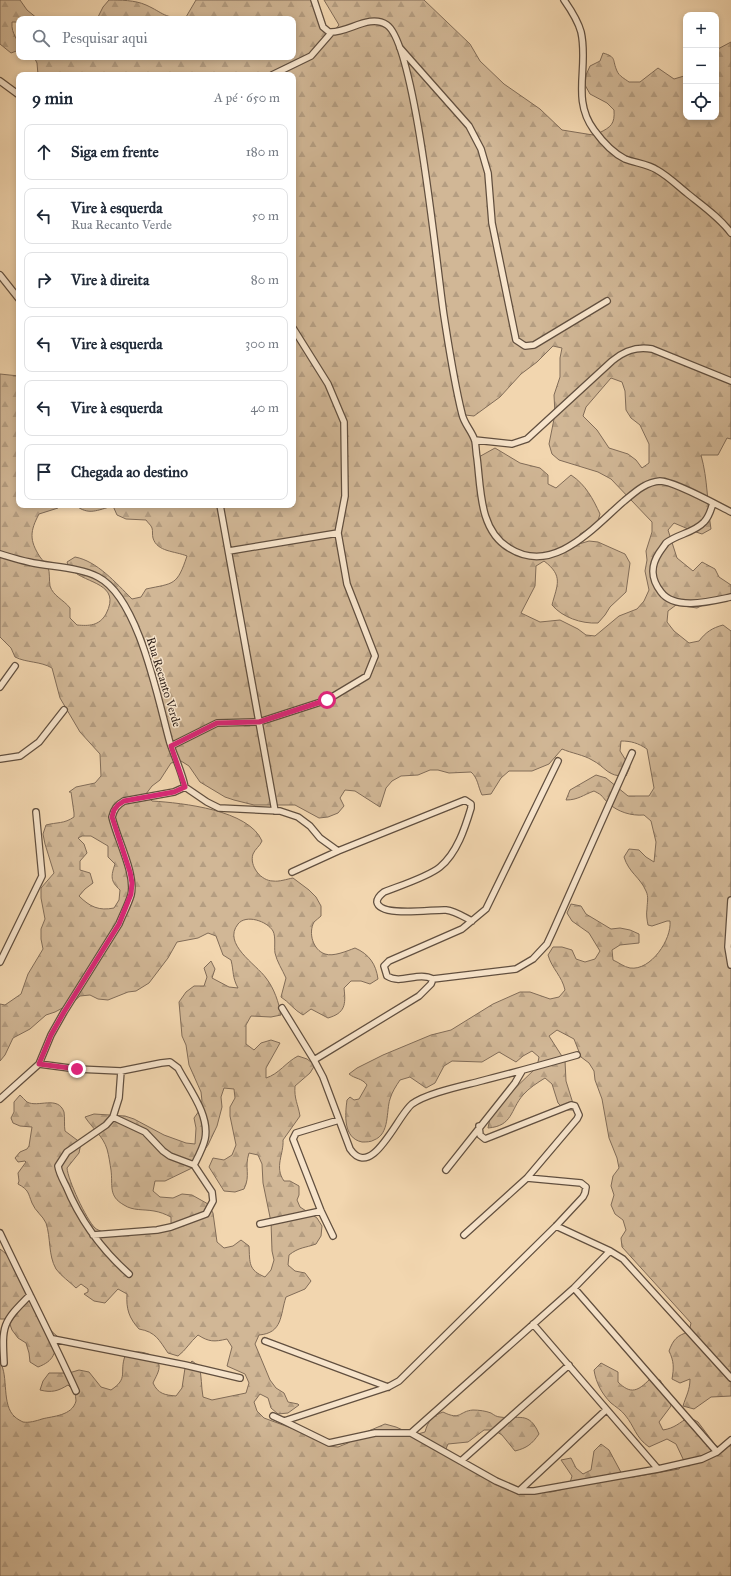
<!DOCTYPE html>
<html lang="pt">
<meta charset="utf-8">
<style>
:root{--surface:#fff;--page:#f2f2f3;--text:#1f2937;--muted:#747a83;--line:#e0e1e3}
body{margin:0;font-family:"IM FELL Great Primer",serif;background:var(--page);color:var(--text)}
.controls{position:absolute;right:12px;top:12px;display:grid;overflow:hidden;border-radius:8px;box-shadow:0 2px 6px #0003}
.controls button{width:36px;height:36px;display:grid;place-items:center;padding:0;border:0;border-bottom:1px solid var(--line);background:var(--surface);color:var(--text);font:20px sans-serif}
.stop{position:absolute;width:12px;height:12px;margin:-9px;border:3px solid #db2777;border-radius:50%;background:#fff}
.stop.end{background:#db2777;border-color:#fff;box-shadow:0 1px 4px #0008}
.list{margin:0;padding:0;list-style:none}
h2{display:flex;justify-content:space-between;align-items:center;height:52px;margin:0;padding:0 16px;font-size:17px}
h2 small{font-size:13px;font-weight:400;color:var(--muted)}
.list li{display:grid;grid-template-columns:26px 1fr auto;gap:12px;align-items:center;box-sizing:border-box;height:56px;margin:0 8px 8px;padding:0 8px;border:1px solid var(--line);border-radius:8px}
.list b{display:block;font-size:15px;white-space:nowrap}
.list p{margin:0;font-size:13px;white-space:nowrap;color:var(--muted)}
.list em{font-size:13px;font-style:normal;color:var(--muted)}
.icon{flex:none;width:22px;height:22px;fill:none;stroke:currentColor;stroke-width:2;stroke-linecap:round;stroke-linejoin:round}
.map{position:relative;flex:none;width:731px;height:1576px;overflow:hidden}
.search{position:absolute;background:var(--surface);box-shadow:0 2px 6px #0003;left:16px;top:16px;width:280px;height:44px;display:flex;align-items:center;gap:10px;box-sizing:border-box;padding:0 14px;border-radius:8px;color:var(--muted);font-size:15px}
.panel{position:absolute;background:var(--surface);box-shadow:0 2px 6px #0003;left:16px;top:72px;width:280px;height:436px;border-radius:8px}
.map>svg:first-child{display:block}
.forest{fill:url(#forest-firs);stroke:#816c58;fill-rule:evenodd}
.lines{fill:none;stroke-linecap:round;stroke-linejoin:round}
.minor-casing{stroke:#614f3f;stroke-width:8}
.minor{stroke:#f7e4cb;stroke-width:5.5}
.route{stroke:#db2777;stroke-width:5}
.labels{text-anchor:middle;stroke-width:3;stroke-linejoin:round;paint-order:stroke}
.street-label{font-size:12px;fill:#31221a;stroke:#f7e4cb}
</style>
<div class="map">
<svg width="731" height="1576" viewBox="0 0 731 1576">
<defs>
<pattern id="forest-firs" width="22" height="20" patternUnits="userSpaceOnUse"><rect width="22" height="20" fill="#d1b796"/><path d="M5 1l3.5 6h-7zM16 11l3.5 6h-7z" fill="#b49d81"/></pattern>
</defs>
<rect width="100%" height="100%" fill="#f2d6af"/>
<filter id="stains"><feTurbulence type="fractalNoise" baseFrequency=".005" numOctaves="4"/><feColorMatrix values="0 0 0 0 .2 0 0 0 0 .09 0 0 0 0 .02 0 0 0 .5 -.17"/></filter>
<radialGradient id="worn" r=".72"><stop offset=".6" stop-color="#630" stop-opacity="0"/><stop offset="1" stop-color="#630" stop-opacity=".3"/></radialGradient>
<path class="forest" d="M0 0H20L27 10 38 19H19V22H12C11 36 19 37 19 50L11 53 0 44Z
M109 0C120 0 135 0 146 5 164 13 164 19 186 17L196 0H314L324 27 333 32 339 25 324 0H424L470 44 480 61 504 84 540 109 562 130 593 135 595 132 599 133C611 127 615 124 614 110L607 103 590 94 585 85 586 75 590 66 600 61 603 53C617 57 612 60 617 71 619 76 625 79 629 82H640L658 68 674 79 684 76 686 74V117H716V50L731 42V439L727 438 718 455H701C708 480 707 504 711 529L702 534 693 531 674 523 668 530 677 558 693 571 702 562 715 569 719 577 731 585V599L707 603 697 608 676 605 668 611 667 622 674 631 689 643 699 641C706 632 712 628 723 625L731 631V1396L711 1397 694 1409 683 1406C686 1396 690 1390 690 1379L680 1383 672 1379C674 1368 674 1361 669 1351 673 1340 677 1335 689 1332L691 1323 622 1247 621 1238 626 1230 623 1220 615 1214 611 1205 614 1195 611 1186 613 1176 619 1168 617 1158 609 1138 602 1099 595 1080 594 1071 589 1063 581 1057 574 1039 557 1030 549 1036 565 1061 566 1081 575 1110H565L558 1103 552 1084 545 1078C537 1083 529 1088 523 1095 510 1110 513 1126 488 1128L490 1118 508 1095 537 1067 539 1057 532 1051 523 1056 516 1062 499 1052 482 1062 452 1061 444 1066 435 1083 426 1088 410 1077 400 1080C396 1086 392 1092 390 1099 386 1111 390 1134 374 1140 371 1142 366 1142 362 1142 343 1138 345 1115 347 1100L350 1097 354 1100 359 1099 367 1085C362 1078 355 1079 349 1074L357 1068 383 1055 431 1035 451 1030 493 1004 520 992H530L550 999 559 997 565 990C562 976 552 969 548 955L553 947H562L572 950 576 959 585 962 595 959 600 951 589 933 572 921 567 913 571 904 581 906 586 914 611 929 620 928 630 930 639 934V943L620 945 612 950 613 960C618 962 624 967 630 968 651 971 672 939 670 921H667L652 926 648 925C647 920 646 914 647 909 647 903 649 897 646 891 640 877 629 873 624 857L629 849 639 850 646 857 654 862 656 842 651 821 644 815C631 816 618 812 608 803 601 796 604 796 594 791 583 795 578 800 566 800L570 790 596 775 606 778 628 796H649L654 788 647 749C638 743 631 741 621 741L620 751 630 767 626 776C607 777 606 767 592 760 584 755 571 753 562 749L549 764 532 771H509L501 778 491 794 482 795C478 787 478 778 471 772L449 773 438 770H430L418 775 401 776 392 781 386 788 380 807 355 791 345 790 340 798 344 806 338 813 328 817 319 818 295 805H254L234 800 225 797 200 782 189 766 181 761 171 763 160 780 152 786 146 794 152 801C183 803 249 810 262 841 260 846 255 849 253 854 249 866 261 881 273 881 279 882 287 879 293 878L309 890 316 897 321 906V916C319 918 316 920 314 922 308 933 313 950 325 954 333 957 347 951 355 948 369 954 376 964 378 979L370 984 361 981H351L344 988C346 1005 345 1013 328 1018L311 1009 303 1015C294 1010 289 1002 281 997L286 978C282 969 277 962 275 953 274 947 276 937 273 931 267 921 246 914 238 924 222 944 256 964 266 978 274 988 279 1003 281 1015L271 1017 251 1016 246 1025V1044L254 1050 261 1043 271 1040 280 1043 266 1068V1078C279 1074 286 1062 298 1056L307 1059 315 1065 310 1073 295 1086C294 1099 298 1104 300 1116L283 1140C284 1154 274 1167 284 1181H290L299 1186V1195L297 1200 300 1207 317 1218 322 1226 321 1236 316 1244C305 1248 299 1247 289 1255L288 1265 295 1271 305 1273 311 1281 305 1289 286 1297C280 1315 283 1333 259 1335L255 1344 270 1380 276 1388 284 1393 288 1402 298 1404 299 1405 288 1413 278 1414 271 1408 268 1398 260 1394 254 1402 257 1411 264 1418 302 1432 328 1446 338 1447 348 1443 364 1433 385 1424 396 1427 414 1435 425 1432C428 1421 432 1416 443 1412 461 1421 459 1411 473 1410 479 1410 486 1411 491 1413 494 1415 497 1417 500 1417 518 1420 529 1410 539 1434 532 1444 527 1448 515 1451L502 1435 494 1430H484L468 1442 448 1444 444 1454 488 1473 504 1485 521 1489 531 1488 540 1491 551 1492 560 1490 569 1486 572 1476 561 1460 571 1458 576 1468 583 1474 591 1470 594 1451 601 1444 609 1450 623 1476 633 1477 679 1469 684 1461 676 1444 667 1439 649 1447C635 1437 635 1427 625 1415 621 1410 616 1407 611 1403 602 1394 596 1383 594 1370L601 1363 618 1372V1382C631 1395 638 1391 650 1379L660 1380 670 1396 671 1406 659 1422 663 1430C675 1428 679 1423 689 1417L698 1422 716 1446 726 1448 731 1445V1576H0V1362C9 1376 1 1405 15 1417 17 1419 21 1421 23 1422 29 1423 36 1421 42 1419 53 1416 72 1416 76 1401 76 1399 75 1394 75 1392L68 1385C58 1391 52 1393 40 1390L43 1381 49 1373H69L79 1370 89 1372 101 1387 111 1390C129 1378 119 1373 125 1356 128 1355 131 1353 134 1352 143 1351 157 1355 159 1365 160 1371 155 1378 153 1383 158 1394 165 1395 176 1396L182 1388 185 1368 192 1361 199 1366C202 1377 201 1386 203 1397L212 1400 246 1393 249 1383 245 1374 227 1366 232 1347 227 1339C214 1342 209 1342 198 1335 190 1342 186 1350 178 1356L168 1353C159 1340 156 1332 139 1329 129 1318 126 1309 127 1294L118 1289 105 1303 94 1301 84 1294 88 1292V1289L81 1284 76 1288C70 1282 61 1276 56 1269 48 1255 51 1238 46 1223 43 1216 35 1211 32 1203 28 1193 29 1190 18 1184L19 1181 18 1173 26 1162 25 1161 18 1162 15 1158 20 1152 27 1149 29 1146 32 1127 20 1126 13 1123 11 1118 14 1112V1102L20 1095C22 1097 25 1100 27 1102 38 1108 58 1095 64 1112 65 1118 64 1126 65 1131L81 1143 79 1153 67 1168C68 1180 86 1219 95 1228 97 1230 101 1231 103 1232L171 1227V1217C165 1214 160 1212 154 1211 143 1209 133 1211 124 1205 108 1196 113 1186 111 1170 110 1164 109 1156 107 1149 103 1136 92 1128 85 1117L94 1114 125 1116 134 1119 164 1135 186 1143 195 1144 196 1128 194 1118 199 1111 202 1101 201 1092 189 1065 186 1045 182 1036 179 1002 186 992 194 986H204L207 977 204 968 211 961 215 969 212 978 229 987 238 988C232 977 234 972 231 960L223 955 216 936 208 933 198 938 177 942 168 958 149 983 136 991 128 992 108 1000 98 999 90 995 80 996 72 1003 55 1012 46 1015 30 1029 13 1038 5 1055 0 1061V1004L5 1005 21 994 28 974 43 949 41 939V929L45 919 41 898V888L54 873 45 844 43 834 46 825C57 822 64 824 74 817V813L71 792H69L76 787 95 783 101 776 100 754 80 732 60 698 52 668C40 661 27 663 15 657L11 648 0 637V374L19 376V505H60L58 508 39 514C30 531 29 540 40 557 42 560 46 563 48 567 50 572 49 580 50 586 53 596 64 600 70 608V618L77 625C89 626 99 626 106 614 122 583 86 584 72 570 70 568 68 565 67 562L75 557C97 561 116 583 132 599L141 597 146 589C174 583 177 586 187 556 175 551 157 552 153 538 152 535 153 531 152 528 151 525 148 523 146 520L126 519 117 515 113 506C97 510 89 516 75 505H293V75H38L37 63 34 57H293V19H97L103 7ZM553 346 562 348 560 358V377L554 395 555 414 549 444 552 454 559 460 598 472 611 479 652 522V532L646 551 647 560 645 571 649 590 644 601 637 609 619 616 595 636 586 635 578 629 560 620 540 622 521 613 535 586 536 566 544 561C564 576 557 585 552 605 562 617 581 624 598 623L605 615 610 607 626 592 630 563 625 554 598 542 589 541 579 544 580 534 597 524 600 514C593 499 586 485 571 475L556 488 548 484V475L540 468 520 463 495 448 477 458 465 415 474 416 500 397 521 374 537 362ZM611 378 622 382 625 391 626 410 631 418 640 425 649 444V463L642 468 636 460 628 454 609 448 597 430 583 416 586 407ZM82 836H91L108 846V857L115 864C111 876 110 881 120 890L119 900 114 908C99 911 90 907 79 896L85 889 93 883 90 873 80 870V861L87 853 84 844 78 838ZM224 1088 234 1089 235 1098 230 1107V1116L236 1145 232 1155 224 1160 213 1158 209 1167 224 1191 235 1192 244 1189C251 1175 244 1168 249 1153L258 1155 262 1164 263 1183 271 1222 272 1251 274 1260 271 1270 265 1277C248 1270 250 1263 249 1246L241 1240 233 1246 224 1248 217 1242 213 1213 208 1204 192 1195 182 1194 173 1198 160 1197 153 1191 155 1181H165L192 1168 208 1145 217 1126 222 1107 221 1097Z
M0 1249C18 1261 32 1300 44 1320 48 1326 51 1332 57 1336 56 1353 54 1361 38 1367L30 1362 29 1353 26 1343 18 1338 12 1330 8 1319H0Z"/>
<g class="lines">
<defs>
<path id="minor" d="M314 0 323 27 329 32C347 34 369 13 387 25 416 45 437 271 444 316 449 348 454 382 462 414 464 424 472 431 475 441 476 446 476 453 477 458 481 489 479 530 509 548 553 576 593 528 623 502 634 493 645 482 660 481 674 481 717 505 731 512
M564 0C571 10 578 21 581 32 589 67 571 99 594 130 602 141 613 153 625 159 635 163 648 164 657 170 668 176 678 186 688 194 703 206 720 218 731 233
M400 48 469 126 481 149 488 173 492 223 516 340 525 346 534 345 607 301
M272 75 311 56 331 33
M0 81 19 95
M0 275 19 299
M475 440 512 444 527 439 612 361C624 351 636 346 652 349L731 381
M713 503C711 510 709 517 704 522 694 533 677 534 666 543 664 546 661 550 659 553 650 567 651 579 661 592 675 611 712 601 731 597
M220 505 275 811
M229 551 338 533 345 496 344 422 328 384 293 328
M0 554C10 557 19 560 29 562 50 567 79 567 98 577 139 598 158 700 170 743 175 758 182 772 185 787
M0 687 15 666
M171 746 217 723 259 722 327 700 367 676 375 656 347 584 338 533
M0 759 20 756 39 742 64 710
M558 761 486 909 462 929 389 961 384 966 387 976C401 985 418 971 433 979L516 969 533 959 547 944 553 931 632 753
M292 872 338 851 465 800 471 804V808C465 828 457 853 440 867 428 877 399 886 384 892 380 895 377 898 377 902 380 918 434 909 446 910 455 911 464 917 472 921
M731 900 728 947 731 965
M0 962 42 876 36 812
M282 1008 314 1060 323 1077 350 1149C372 1181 397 1116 412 1104 427 1093 462 1086 481 1081 513 1073 545 1064 577 1055
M314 1060 419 996 431 984 433 979
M39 1064 77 1069 121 1071 161 1063 170 1062 178 1068C189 1089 210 1115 205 1139 203 1148 198 1157 194 1165
M121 1071 119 1098 113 1117 106 1125 67 1152 58 1166C59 1173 63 1180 66 1186 80 1220 101 1249 129 1274
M0 1099 39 1064 51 1035 64 1012 119 924C123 914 128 905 131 895 136 874 117 839 112 817 114 809 117 805 124 801L174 792 185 787 207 802 219 808 280 811 298 817 310 826 320 838 338 851
M446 1170 515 1083 522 1071
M260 1224 321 1211
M556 1226 610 1251 623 1259 731 1378
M0 1233C25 1286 52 1338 76 1391
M93 1235 157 1230 171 1227 206 1214 213 1201 212 1192 194 1165 170 1156 163 1151 145 1132 113 1117
M464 1235 527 1178 577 1119 579 1115 575 1106 571 1105 485 1139 480 1135 479 1126
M333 1236 321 1211 293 1139 296 1133 339 1120
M574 1288 717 1452
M533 1324 658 1469
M53 1339 185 1365 240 1378
M265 1341 388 1387
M4 1363C2 1325 2 1323 30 1295
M273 1416 284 1421 329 1443 375 1433H411L574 1288 610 1251
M284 1421 388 1387 399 1381 556 1226 583 1197 585 1193 586 1187 581 1183 527 1178
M411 1433 496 1481 519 1491H534L658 1469 702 1459 717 1452 731 1440
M461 1461 569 1365
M519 1491 606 1410"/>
</defs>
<use href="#minor" class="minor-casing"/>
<use href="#minor" class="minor"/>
</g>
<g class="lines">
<path class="route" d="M77 1069 39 1064 51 1035 64 1012 119 924 131 894 132 883 130 872 112 817 114 810 118 805 124 801 174 792 185 787 171 746 217 723 259 722 327 700"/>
</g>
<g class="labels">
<g class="street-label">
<text transform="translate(164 682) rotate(73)" y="4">Rua Recanto Verde</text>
</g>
</g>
<rect width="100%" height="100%" filter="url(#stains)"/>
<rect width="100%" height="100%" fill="url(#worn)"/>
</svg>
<div class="controls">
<button>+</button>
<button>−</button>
<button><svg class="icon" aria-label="locate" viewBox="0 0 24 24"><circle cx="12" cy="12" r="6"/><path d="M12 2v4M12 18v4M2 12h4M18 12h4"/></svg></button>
</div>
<div class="stop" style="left:327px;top:700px"></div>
<div class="stop end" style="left:77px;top:1069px"></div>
<div class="search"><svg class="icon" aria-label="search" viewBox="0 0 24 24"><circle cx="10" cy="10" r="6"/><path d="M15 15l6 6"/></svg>Pesquisar aqui</div>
<section class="panel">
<h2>9 min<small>A pé · 650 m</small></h2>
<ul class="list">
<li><svg class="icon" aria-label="ahead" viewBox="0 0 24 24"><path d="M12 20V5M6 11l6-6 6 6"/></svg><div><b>Siga em frente</b></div><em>180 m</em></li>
<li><svg class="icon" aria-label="left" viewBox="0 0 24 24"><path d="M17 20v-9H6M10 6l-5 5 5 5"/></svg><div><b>Vire à esquerda</b><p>Rua Recanto Verde</p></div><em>50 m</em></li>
<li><svg class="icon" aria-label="right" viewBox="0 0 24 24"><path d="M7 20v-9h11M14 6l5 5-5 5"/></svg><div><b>Vire à direita</b></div><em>80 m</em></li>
<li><svg class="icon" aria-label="left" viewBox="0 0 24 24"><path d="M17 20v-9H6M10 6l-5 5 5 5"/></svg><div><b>Vire à esquerda</b></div><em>300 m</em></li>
<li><svg class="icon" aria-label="left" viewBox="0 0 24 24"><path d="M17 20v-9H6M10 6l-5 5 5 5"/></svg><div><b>Vire à esquerda</b></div><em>40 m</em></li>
<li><svg class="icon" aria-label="arrive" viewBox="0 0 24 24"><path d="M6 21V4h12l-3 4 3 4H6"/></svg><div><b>Chegada ao destino</b></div></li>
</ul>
</section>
</div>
